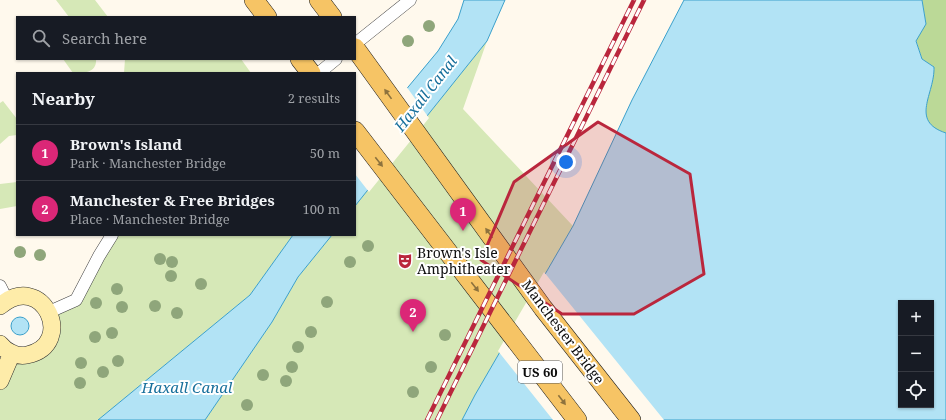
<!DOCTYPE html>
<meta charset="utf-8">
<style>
:root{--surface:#171b24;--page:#20242c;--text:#f1f3f6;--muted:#9ea1a6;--line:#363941;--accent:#db2777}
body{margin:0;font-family:"Noto Serif",serif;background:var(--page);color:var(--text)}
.controls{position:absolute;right:12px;bottom:12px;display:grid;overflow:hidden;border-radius:0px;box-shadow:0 1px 3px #0004}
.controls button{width:36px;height:36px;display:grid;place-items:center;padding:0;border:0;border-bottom:1px solid var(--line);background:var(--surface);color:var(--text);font:20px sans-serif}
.you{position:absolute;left:566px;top:162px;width:14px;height:14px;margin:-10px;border:3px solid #fff;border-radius:50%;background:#1a73e8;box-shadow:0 0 0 6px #1a73e833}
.badge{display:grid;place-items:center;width:26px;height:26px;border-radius:50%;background:var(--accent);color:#fff;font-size:13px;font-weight:700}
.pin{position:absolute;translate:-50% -33px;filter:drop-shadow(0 1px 2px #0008)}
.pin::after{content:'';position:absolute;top:21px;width:14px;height:12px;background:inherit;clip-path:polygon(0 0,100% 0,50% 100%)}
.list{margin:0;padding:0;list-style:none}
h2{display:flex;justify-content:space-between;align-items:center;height:52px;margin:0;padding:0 16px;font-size:17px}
h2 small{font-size:13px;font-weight:400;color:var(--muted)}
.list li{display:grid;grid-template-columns:26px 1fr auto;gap:12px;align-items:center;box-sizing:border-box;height:56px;padding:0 16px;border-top:1px solid var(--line)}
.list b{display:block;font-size:15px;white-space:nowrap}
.list p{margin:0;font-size:13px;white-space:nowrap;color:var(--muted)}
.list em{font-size:13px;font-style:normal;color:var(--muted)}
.icon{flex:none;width:22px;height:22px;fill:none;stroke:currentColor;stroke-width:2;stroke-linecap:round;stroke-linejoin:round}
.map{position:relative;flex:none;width:946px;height:420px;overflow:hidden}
.search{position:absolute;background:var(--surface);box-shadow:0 1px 3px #0004;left:16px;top:16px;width:340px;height:44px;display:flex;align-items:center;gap:10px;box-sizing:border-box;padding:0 14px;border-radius:0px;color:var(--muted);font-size:15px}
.panel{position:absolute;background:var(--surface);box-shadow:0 1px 3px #0004;left:16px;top:72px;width:340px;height:164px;border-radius:0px}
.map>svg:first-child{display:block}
.green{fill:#d6e8b7}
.forest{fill:#bbd997}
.water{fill:#b2e3f5;stroke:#3ba0cb;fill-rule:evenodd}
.pier{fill:#fff9ed}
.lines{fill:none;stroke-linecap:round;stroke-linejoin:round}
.street-casing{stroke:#404040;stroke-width:13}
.secondary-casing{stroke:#2f2f2f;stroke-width:18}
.primary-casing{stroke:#1e1e1e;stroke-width:20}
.street{stroke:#fff;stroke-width:12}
.secondary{stroke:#feeca9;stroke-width:17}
.primary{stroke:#f6c465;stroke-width:19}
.rail-casing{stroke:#ba273d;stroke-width:4.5}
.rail{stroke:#fff;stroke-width:3;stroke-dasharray:9;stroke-linecap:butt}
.tree{fill:#8fa67b}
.oneway{fill:#8d723d}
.marked{fill:#ba273d;fill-opacity:0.2;stroke:#ba273d;stroke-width:3;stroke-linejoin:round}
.labels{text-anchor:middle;stroke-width:4;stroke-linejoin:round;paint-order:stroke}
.shield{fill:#fff;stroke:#565656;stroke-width:1}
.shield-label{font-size:13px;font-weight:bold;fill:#0d0d0d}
.poi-label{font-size:14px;fill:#0d0d0d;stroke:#fff;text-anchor:start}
.street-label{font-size:14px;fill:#0d0d0d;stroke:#fff}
.water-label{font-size:15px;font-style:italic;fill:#18709c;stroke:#fff}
</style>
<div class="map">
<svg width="946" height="420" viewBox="0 0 946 420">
<rect width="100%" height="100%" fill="#fff9ed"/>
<path class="green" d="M56 0H95L108 17H69Z
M487 41 463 109 573 226 475 395 462 420H205L272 322 298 277 332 235H355V206Z
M63 59H96C97 73 84 73 73 73Z
M125 59H241L251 73H124Z
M3 101 17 119V135L9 136 0 144V103Z
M17 182V206L0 209V184Z
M112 235H293L250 295 98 420H0V381L4 370 33 354 51 318 65 306Z"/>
<path class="forest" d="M922 0H946V133C939 131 932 129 928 122 922 113 932 79 934 67L922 59 916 40 926 24Z"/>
<path class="water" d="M464 0H505L487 41 355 206V151L438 51 458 19Z
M684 0H922L926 24 916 41 922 59 934 67C935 94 909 121 946 133V420H462L475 395 573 226 632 100ZM901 303H931V405H901Z
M293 235H332L298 277 272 322 205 420H98L250 295Z
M11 326a9 9 0 1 1 18 0a9 9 0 1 1-18 0Z"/>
<path class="pier" d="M406 86 429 118 369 192 355 174V148Z
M544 272 664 420H553L498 351Z"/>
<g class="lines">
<defs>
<path id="street" d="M355 44 410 0
M319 73 336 59
M0 286 7 300
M49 312 76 300 99 256 112 235"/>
<path id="secondary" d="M0 306C43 269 77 345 27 355 17 357 6 352 0 344
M0 381 12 353"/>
<path id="primary" d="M254 0 267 17
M319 0 332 17
M355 48 543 308 631 420
M300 59 311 73
M355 131 577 420"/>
</defs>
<use href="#street" class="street-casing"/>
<use href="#secondary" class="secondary-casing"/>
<use href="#primary" class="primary-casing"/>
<use href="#street" class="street"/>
<use href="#secondary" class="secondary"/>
<use href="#primary" class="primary"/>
<defs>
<path id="rail" d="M427 420 634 0
M437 420 644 0"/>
</defs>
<use href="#rail" class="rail-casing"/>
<use href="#rail" class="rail"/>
</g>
<g class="tree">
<circle cx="429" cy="26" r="6"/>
<circle cx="408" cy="41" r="6"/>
<circle cx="368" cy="246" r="6"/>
<circle cx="20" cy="252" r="6"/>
<circle cx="40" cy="255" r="6"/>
<circle cx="160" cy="259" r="6"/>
<circle cx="172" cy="262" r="6"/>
<circle cx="350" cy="262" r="6"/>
<circle cx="171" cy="276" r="6"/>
<circle cx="201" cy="284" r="6"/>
<circle cx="117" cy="289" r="6"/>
<circle cx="327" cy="302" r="6"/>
<circle cx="96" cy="303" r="6"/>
<circle cx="155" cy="306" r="6"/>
<circle cx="122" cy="307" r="6"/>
<circle cx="177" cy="313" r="6"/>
<circle cx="311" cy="332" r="6"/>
<circle cx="112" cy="333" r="6"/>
<circle cx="445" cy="335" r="6"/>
<circle cx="95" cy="337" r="6"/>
<circle cx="298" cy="347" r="6"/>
<circle cx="118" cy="361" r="6"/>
<circle cx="81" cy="363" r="6"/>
<circle cx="292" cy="367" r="6"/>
<circle cx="431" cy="367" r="6"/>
<circle cx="103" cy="372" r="6"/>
<circle cx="263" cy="375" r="6"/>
<circle cx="286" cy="381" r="6"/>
<circle cx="80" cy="383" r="6"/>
<circle cx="413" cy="392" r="6"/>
<circle cx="247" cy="405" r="6"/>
</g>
<defs><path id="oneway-solid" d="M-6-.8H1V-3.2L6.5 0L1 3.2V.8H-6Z"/></defs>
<g class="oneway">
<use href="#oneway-solid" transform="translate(388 94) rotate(-126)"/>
<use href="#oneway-solid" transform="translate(379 162) rotate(52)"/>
<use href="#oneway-solid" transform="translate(489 233) rotate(-126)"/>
<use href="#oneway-solid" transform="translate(475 287) rotate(52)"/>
<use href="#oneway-solid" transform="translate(562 400) rotate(53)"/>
</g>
<path class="marked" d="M598 122 690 174 704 274 634 314H562L481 260 514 182Z"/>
<defs>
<symbol id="theatre-bare" viewBox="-9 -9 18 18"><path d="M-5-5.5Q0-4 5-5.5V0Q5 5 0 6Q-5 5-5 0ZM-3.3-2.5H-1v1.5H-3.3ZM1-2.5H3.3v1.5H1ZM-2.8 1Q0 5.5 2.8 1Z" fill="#ba273d" stroke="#fff" stroke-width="2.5" paint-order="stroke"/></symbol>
</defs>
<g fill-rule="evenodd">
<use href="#theatre-bare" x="394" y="250" width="22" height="22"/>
</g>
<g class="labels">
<rect class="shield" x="518" y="361" width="44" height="22" rx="3"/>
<g class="shield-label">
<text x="540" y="377">US 60</text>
</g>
<g class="poi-label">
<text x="417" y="258">Brown's Isle<tspan x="417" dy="16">Amphitheater</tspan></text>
</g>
<g class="street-label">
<text transform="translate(563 332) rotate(53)" y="5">Manchester Bridge</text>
</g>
<g class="water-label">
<text transform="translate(426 94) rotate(-52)" y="5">Haxall Canal</text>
<text x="187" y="393">Haxall Canal</text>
</g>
</g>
</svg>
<div class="controls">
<button>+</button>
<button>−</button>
<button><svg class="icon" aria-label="locate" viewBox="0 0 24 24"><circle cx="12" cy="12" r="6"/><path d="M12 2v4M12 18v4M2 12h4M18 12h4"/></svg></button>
</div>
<div class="you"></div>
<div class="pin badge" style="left:463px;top:231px">1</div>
<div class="pin badge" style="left:413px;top:332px">2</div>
<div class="search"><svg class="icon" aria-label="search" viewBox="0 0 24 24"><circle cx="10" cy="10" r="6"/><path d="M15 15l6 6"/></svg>Search here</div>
<section class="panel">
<h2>Nearby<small>2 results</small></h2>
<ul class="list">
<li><span class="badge">1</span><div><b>Brown's Island</b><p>Park · Manchester Bridge</p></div><em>50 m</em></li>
<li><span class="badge">2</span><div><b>Manchester &amp; Free Bridges</b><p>Place · Manchester Bridge</p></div><em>100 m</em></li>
</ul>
</section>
</div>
